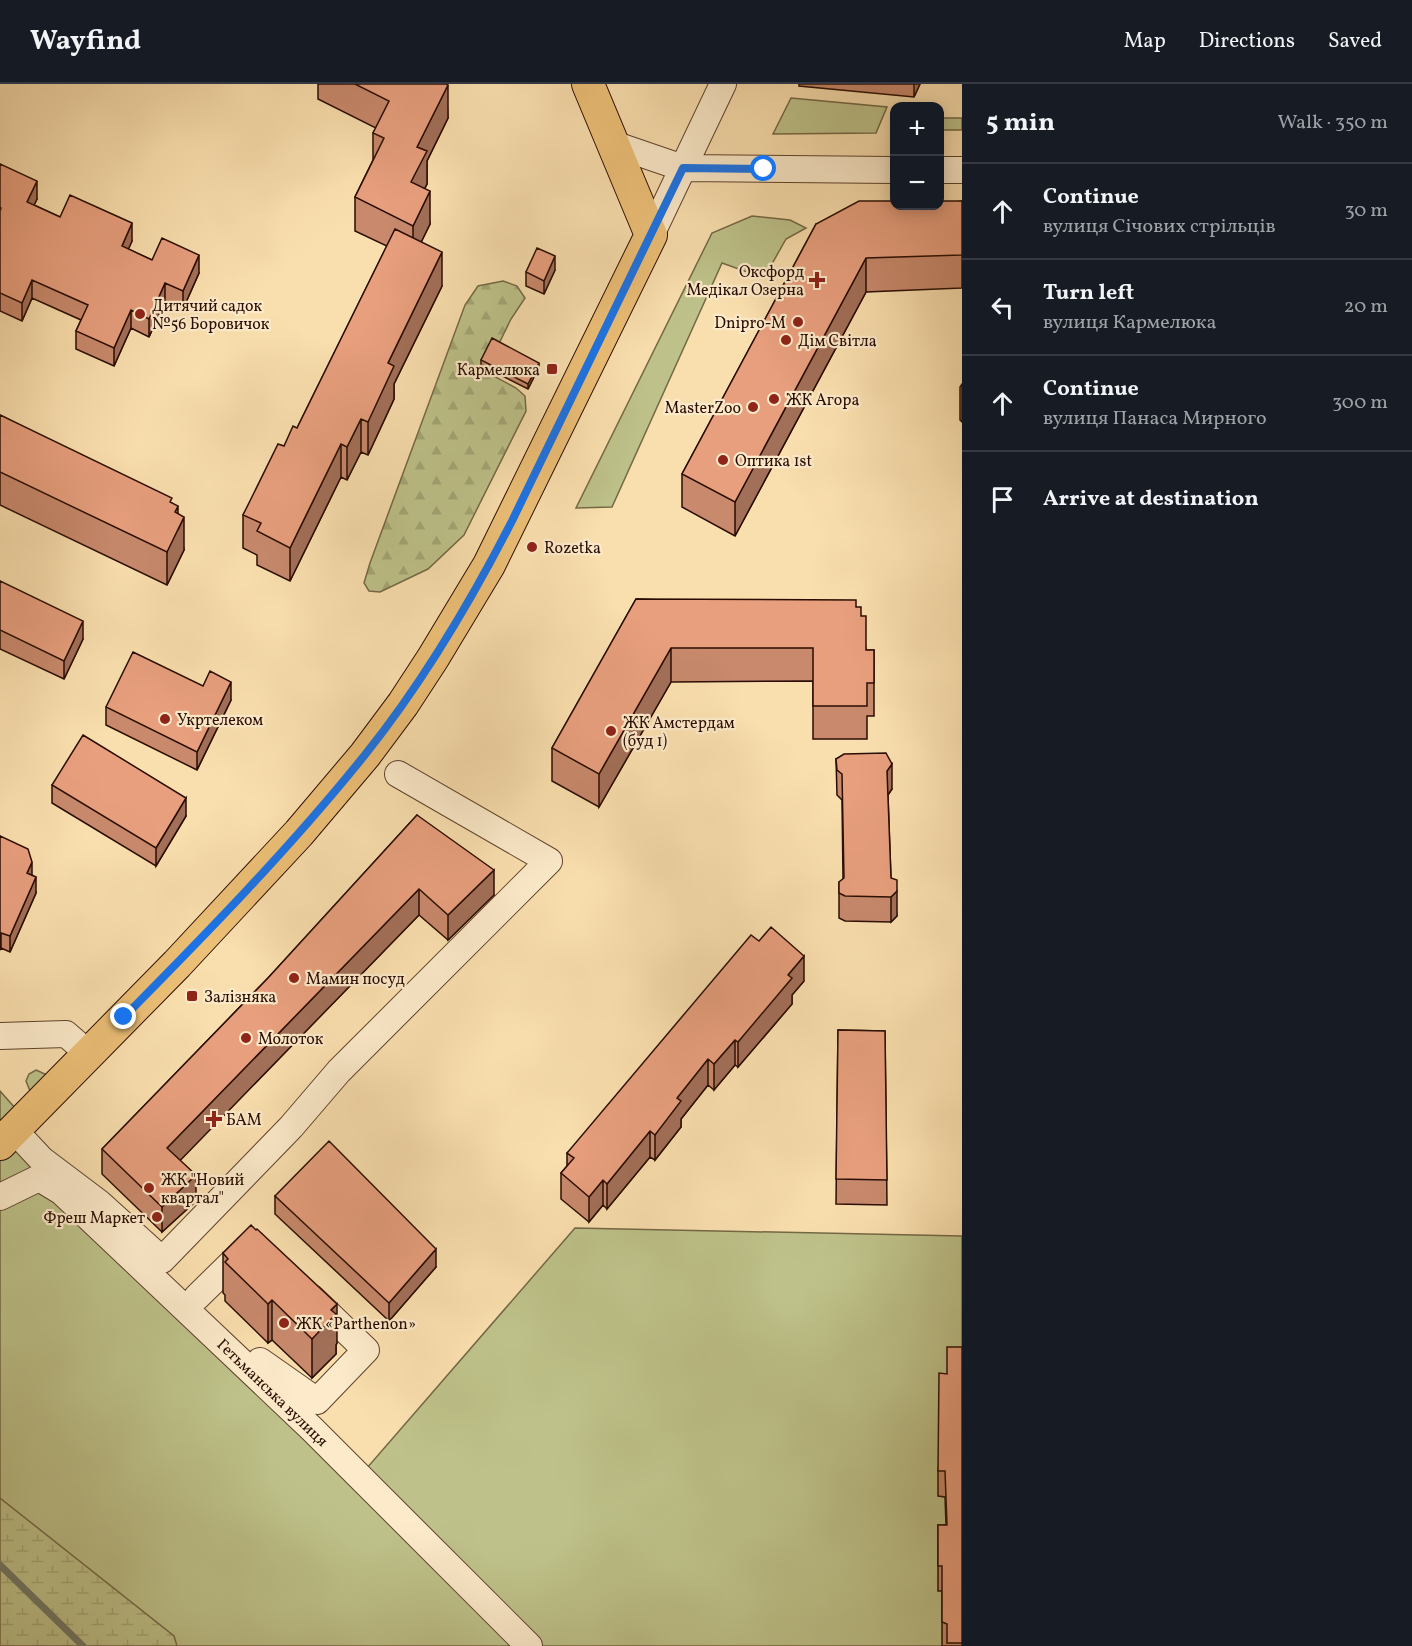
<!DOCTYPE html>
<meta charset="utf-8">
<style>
:root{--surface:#171b24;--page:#242831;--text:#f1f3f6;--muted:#9ea1a6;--line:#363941}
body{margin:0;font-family:Vollkorn,serif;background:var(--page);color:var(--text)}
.controls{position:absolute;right:18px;top:18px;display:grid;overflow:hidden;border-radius:12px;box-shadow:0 3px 15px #0003}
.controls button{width:54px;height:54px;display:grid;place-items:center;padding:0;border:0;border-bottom:2px solid var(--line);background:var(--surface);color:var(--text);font:30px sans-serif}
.stop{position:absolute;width:18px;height:18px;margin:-14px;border:4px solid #1a73e8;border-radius:50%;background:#fff}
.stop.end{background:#1a73e8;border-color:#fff;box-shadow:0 2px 6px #0008}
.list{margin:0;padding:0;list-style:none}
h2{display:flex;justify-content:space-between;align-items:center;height:78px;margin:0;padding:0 24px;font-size:26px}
h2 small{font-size:20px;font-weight:400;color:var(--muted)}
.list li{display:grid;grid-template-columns:39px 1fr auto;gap:18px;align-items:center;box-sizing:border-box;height:96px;padding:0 24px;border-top:2px solid var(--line)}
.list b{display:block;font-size:22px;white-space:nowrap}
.list p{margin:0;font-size:20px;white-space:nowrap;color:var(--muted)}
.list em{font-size:20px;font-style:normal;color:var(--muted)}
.icon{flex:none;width:33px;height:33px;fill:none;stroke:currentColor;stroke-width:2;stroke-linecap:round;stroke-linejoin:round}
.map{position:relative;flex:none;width:962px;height:1562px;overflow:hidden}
header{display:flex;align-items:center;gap:36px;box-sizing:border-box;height:84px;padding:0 30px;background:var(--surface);border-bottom:2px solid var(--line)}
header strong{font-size:28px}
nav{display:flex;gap:33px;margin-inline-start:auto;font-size:21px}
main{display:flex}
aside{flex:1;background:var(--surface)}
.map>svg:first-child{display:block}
.green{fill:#bec28a;stroke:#746846;stroke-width:1.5}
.forest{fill:url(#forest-firs);stroke:#746846;stroke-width:1.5}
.wetland{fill:url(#wetland-marsh);stroke:#746846;stroke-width:1.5}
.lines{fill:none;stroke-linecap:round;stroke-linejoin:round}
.stream{stroke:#707765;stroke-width:7}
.minor-casing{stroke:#5e422d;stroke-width:28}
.major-casing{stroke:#2a0d02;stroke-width:34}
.minor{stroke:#fceaca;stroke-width:26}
.major{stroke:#edc077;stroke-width:32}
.wall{fill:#c8896c;stroke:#2a0d02;stroke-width:1.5}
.shaded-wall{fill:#a26f58;stroke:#2a0d02;stroke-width:1.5}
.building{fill:#e89f7e;stroke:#2a0d02;stroke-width:1.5}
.route{stroke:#1a73e8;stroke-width:8}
.poi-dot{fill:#8f2418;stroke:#fceaca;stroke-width:2}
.labels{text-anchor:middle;stroke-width:4.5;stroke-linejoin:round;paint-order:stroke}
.poi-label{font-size:16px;fill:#2a0d02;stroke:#fceaca;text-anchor:start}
.street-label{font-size:16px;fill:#2a0d02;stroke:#fceaca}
</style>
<header>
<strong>Wayfind</strong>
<nav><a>Map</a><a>Directions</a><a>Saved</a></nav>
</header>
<main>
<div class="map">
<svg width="962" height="1562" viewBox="0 0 962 1562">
<defs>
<pattern id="forest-firs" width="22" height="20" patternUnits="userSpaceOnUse" patternTransform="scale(1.5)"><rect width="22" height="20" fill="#bec28a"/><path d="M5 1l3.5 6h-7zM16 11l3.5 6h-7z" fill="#a3a675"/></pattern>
<pattern id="wetland-marsh" width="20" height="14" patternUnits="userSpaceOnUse" patternTransform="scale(1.5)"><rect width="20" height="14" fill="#bec28a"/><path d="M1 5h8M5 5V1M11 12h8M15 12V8" fill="none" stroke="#a3a675"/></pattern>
</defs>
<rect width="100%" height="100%" fill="#fadfae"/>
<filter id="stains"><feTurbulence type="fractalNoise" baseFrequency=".00333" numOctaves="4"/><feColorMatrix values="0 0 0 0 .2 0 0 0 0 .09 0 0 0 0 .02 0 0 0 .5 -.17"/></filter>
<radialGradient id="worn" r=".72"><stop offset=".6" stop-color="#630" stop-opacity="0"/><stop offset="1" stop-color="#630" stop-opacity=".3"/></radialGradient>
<path class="green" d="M791 14 887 23 876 49 773 50Z
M940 34H962V46H940Z
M752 132 790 136 806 144 786 155 764 194 722 179 612 423 576 424 712 149Z
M36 986 47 991 30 1007 26 997 29 990Z
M0 1007 16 1025 0 1042Z
M14 1060 354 1399 575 1144 962 1152V1562H0V1074Z"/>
<path class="forest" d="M503 197 517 202 525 214 511 235 488 282 490 290 516 304 525 312 526 327 464 451 428 485 380 508 369 507 364 499 370 479 465 221 478 202Z"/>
<path class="wetland" d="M0 1414 174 1552 177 1562H0Z"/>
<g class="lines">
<path class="stream" d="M0 1481 83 1562"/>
<defs>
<path id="minor" d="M613 60 683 84 894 86
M940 86H962
M651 151 723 0
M0 952 66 950 89 970
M14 1046 42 1076 99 1119 162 1176 291 1043 339 987 549 777 398 690
M0 1113 39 1094 62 1108 312 1345 529 1562
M197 1213 248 1163
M260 1277 317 1317 366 1266 312 1214"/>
<path id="major" d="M0 1060 177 880 299 749 365 671 403 620 433 574 489 481 651 151 588 0"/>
</defs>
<use href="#minor" class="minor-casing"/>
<use href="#major" class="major-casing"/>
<use href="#minor" class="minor"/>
<use href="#major" class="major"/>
</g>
<path class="wall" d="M318 0H446L448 34 427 77V100L425 104 430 140 421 158 442 202 394 300V315L368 371 361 368 347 396 341 393 290 497 257 481V471L243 464V431L284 362 297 344 387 162 355 147V113L373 76V49L376 44 318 15Z
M799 0H920L914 13 799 2Z
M0 80 37 115 34 121 60 133 132 157 128 165 152 176 199 189 183 225 165 217 149 253 131 244 114 282 76 265V247L81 236 32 214 22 237 0 227Z
M962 117V204L866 208 735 452 682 423V390L816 140Z
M555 186 544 210 526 202V188Z
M481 276 539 283 528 305 481 281Z
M962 300V338L960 336V303Z
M0 331 172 419 178 430 184 466 167 501 0 421Z
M0 497 83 555 64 595 0 565Z
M636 515 856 523 861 532 866 566H874V632H867V655H813V597L671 598 599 723 552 697V664Z
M203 602 231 616 197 686 106 641V623Z
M836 675 892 705 888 711 891 794 897 832 891 838 845 837 839 834V798L843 795 842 716 837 711Z
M52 701 186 732 156 782 52 719Z
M417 731 494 811 448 856 419 831 180 1076 196 1117 162 1148 102 1090V1065L268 894Z
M0 752 32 792 36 809 10 868 1 864 0 866Z
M804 897 792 911V920L738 983 735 981 714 1006 708 1001 681 1035V1043L655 1076 650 1073 607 1125 603 1121 589 1138 561 1115V1089L567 1082V1069Z
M838 946 885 947 887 1121 836 1120Z
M275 1112 436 1183 389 1237 275 1130Z
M223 1169 337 1259 336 1261V1270L312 1294 272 1256 268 1259 225 1217V1211L223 1209Z
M962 1263V1562H942V1507H938V1441H946L945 1413 938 1412V1387L947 1290Z"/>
<path class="shaded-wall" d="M914 0H920L914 13Z
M448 1V34L427 77V100L411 131V98L417 63Z
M37 97V115L27 136V118Z
M430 107V140L413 175V142Z
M132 139V157L122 180V162Z
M442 168V202L394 300V315L368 371V338L388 279Z
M199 171V189L183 225V207Z
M555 172V186L544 210V197Z
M866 174V208L735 452V418Z
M32 196V214L22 237V219Z
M165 199V217L149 253V235Z
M131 226V244L114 282V264Z
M539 279V283L528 305V300Z
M361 335V368L347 396V363Z
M341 360V393L290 497V464Z
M178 422V446L184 433V466L167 501V468L175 428Z
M83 537V555L64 595V577Z
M671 564V598L599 723V690Z
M231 598V616L197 686V668Z
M892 680V705L887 712V687Z
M186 714V732L156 782V764Z
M32 778V794L27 789Z
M494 786V811L448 856V831Z
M36 793V809L10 868V852Z
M419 805V831L167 1090V1064Z
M897 807V832L891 838V813Z
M1 849V864L0 866V851Z
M804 872V897L792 911V920L738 983V958L788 891Z
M735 956V981L714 1006V980Z
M708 975V1001L681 1035V1043L655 1076V1051L677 1014Z
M650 1047V1073L607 1125V1100Z
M196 1091V1117L162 1148V1123Z
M603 1096V1121L589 1138V1113Z
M436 1165V1183L389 1237V1219Z
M272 1216V1256L268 1259V1220Z
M337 1220V1259L336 1261V1270L312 1294V1255L331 1226Z"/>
<path class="building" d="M355 0H446L448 1 417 63 427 67 411 98 430 107 413 142 355 113 384 54 373 49 389 17Z
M0 80 37 97 27 118 60 133 70 111 132 139 122 162 152 176 162 154 199 171 183 207 165 199 149 235 131 226 114 264 76 247 88 221 32 196 22 219 0 209V127L1 124 0 123Z
M859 117H894V122H939V117H962V171L866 174 735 418 682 390 816 140Z
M395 145 442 168 388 279 394 282 368 338 361 335 347 363 341 360 290 464 257 447 261 439 243 431 278 360 284 362 293 342 297 344Z
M537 164 555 172 544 197 526 188Z
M492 254 539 279 528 300 481 276Z
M0 331 172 414 170 418 178 422 175 428 184 433 167 468 0 388Z
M0 497 83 537 64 577 0 546Z
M636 515 856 516V523H861V532H866V566H874V599H867V622H813V564H671L599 690 552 664Z
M133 568 203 602 210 587 231 598 197 668 106 623Z
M83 651 186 714 156 764 52 701Z
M886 669 892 680 887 687 891 794 897 796V807L891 813 845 812 839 809V798L844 794 842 690 837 686 836 675 844 670Z
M417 731 494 786 448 831 419 805 167 1064 196 1091 162 1123 102 1065 268 894Z
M0 752 28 765 32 778 27 789 36 793 10 852 1 849 0 851Z
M771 843 804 872 788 891 792 894 738 958 735 956 714 980 708 975 677 1014 681 1017 655 1051 650 1047 607 1100 603 1096 589 1113 561 1089 574 1074 567 1069 751 851 759 857Z
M838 946 885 947 887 1096 836 1095Z
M329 1057 436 1165 389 1219 275 1112Z
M251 1141 256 1146 257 1145 337 1220 331 1226 336 1230 312 1255 272 1216 268 1220 225 1178 228 1175 223 1169Z
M947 1263H962V1559H947V1540L942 1538V1482H938V1441H947L945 1387H938L939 1289 947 1290Z"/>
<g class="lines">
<path class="route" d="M124 933C207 849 290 764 364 672 422 600 470 519 512 437L683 84 764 85"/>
</g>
<g class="poi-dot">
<path d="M814 187h6v6h6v6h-6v6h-6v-6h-6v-6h6z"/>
<circle cx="140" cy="230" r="6"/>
<circle cx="798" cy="238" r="6"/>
<circle cx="786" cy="256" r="6"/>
<rect x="546" y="279" width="12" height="12" rx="3"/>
<circle cx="774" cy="315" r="6"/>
<circle cx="753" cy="323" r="6"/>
<circle cx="723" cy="376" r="6"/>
<circle cx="532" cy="463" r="6"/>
<circle cx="165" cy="635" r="6"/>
<circle cx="611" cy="647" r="6"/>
<circle cx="294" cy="894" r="6"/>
<rect x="186" y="906" width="12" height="12" rx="3"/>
<circle cx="246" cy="954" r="6"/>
<path d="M211 1026h6v6h6v6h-6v6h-6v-6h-6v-6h6z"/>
<circle cx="149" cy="1104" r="6"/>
<circle cx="157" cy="1133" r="6"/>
<circle cx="284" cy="1239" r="6"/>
</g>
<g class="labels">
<g class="poi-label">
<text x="804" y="193" text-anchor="end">Оксфорд<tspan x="804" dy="18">Медікал Озерна</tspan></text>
<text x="152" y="227">Дитячий садок<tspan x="152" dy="18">№56 Боровичок</tspan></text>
<text x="786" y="244" text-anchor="end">Dnipro-M</text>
<text x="798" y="262">Дім Світла</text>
<text x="540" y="291" text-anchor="end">Кармелюка</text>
<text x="786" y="321">ЖК Агора</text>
<text x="741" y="329" text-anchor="end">MasterZoo</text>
<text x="735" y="382">Оптика 1st</text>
<text x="544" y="469">Rozetka</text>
<text x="177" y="641">Укртелеком</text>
<text x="623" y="644">ЖК Амстердам<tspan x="623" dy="18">(буд 1)</tspan></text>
<text x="306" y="900">Мамин посуд</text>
<text x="204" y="918">Залізняка</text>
<text x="258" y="960">Молоток</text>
<text x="226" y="1041">БАМ</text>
<text x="161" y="1101">ЖК "Новий<tspan x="161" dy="18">квартал"</tspan></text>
<text x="145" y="1139" text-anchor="end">Фреш Маркет</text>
<text x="296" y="1245">ЖК «Parthenon»</text>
</g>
<g class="street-label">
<text transform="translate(273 1308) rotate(44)" y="6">Гетьманська вулиця</text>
</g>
</g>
<rect width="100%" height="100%" filter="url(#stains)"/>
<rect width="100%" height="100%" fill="url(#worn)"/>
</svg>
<div class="controls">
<button>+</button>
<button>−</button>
</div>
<div class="stop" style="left:764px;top:85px"></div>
<div class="stop end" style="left:124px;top:933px"></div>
</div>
<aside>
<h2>5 min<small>Walk · 350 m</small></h2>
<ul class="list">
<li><svg class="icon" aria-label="ahead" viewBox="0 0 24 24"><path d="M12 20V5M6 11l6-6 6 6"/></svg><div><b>Continue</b><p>вулиця Січових стрільців</p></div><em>30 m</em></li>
<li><svg class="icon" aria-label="left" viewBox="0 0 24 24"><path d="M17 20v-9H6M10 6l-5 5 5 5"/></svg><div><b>Turn left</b><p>вулиця Кармелюка</p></div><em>20 m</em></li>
<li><svg class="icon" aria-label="ahead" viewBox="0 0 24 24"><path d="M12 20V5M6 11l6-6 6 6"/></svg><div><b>Continue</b><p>вулиця Панаса Мирного</p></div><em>300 m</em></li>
<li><svg class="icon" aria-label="arrive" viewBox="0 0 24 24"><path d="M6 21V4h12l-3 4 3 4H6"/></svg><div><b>Arrive at destination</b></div></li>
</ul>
</aside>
</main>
